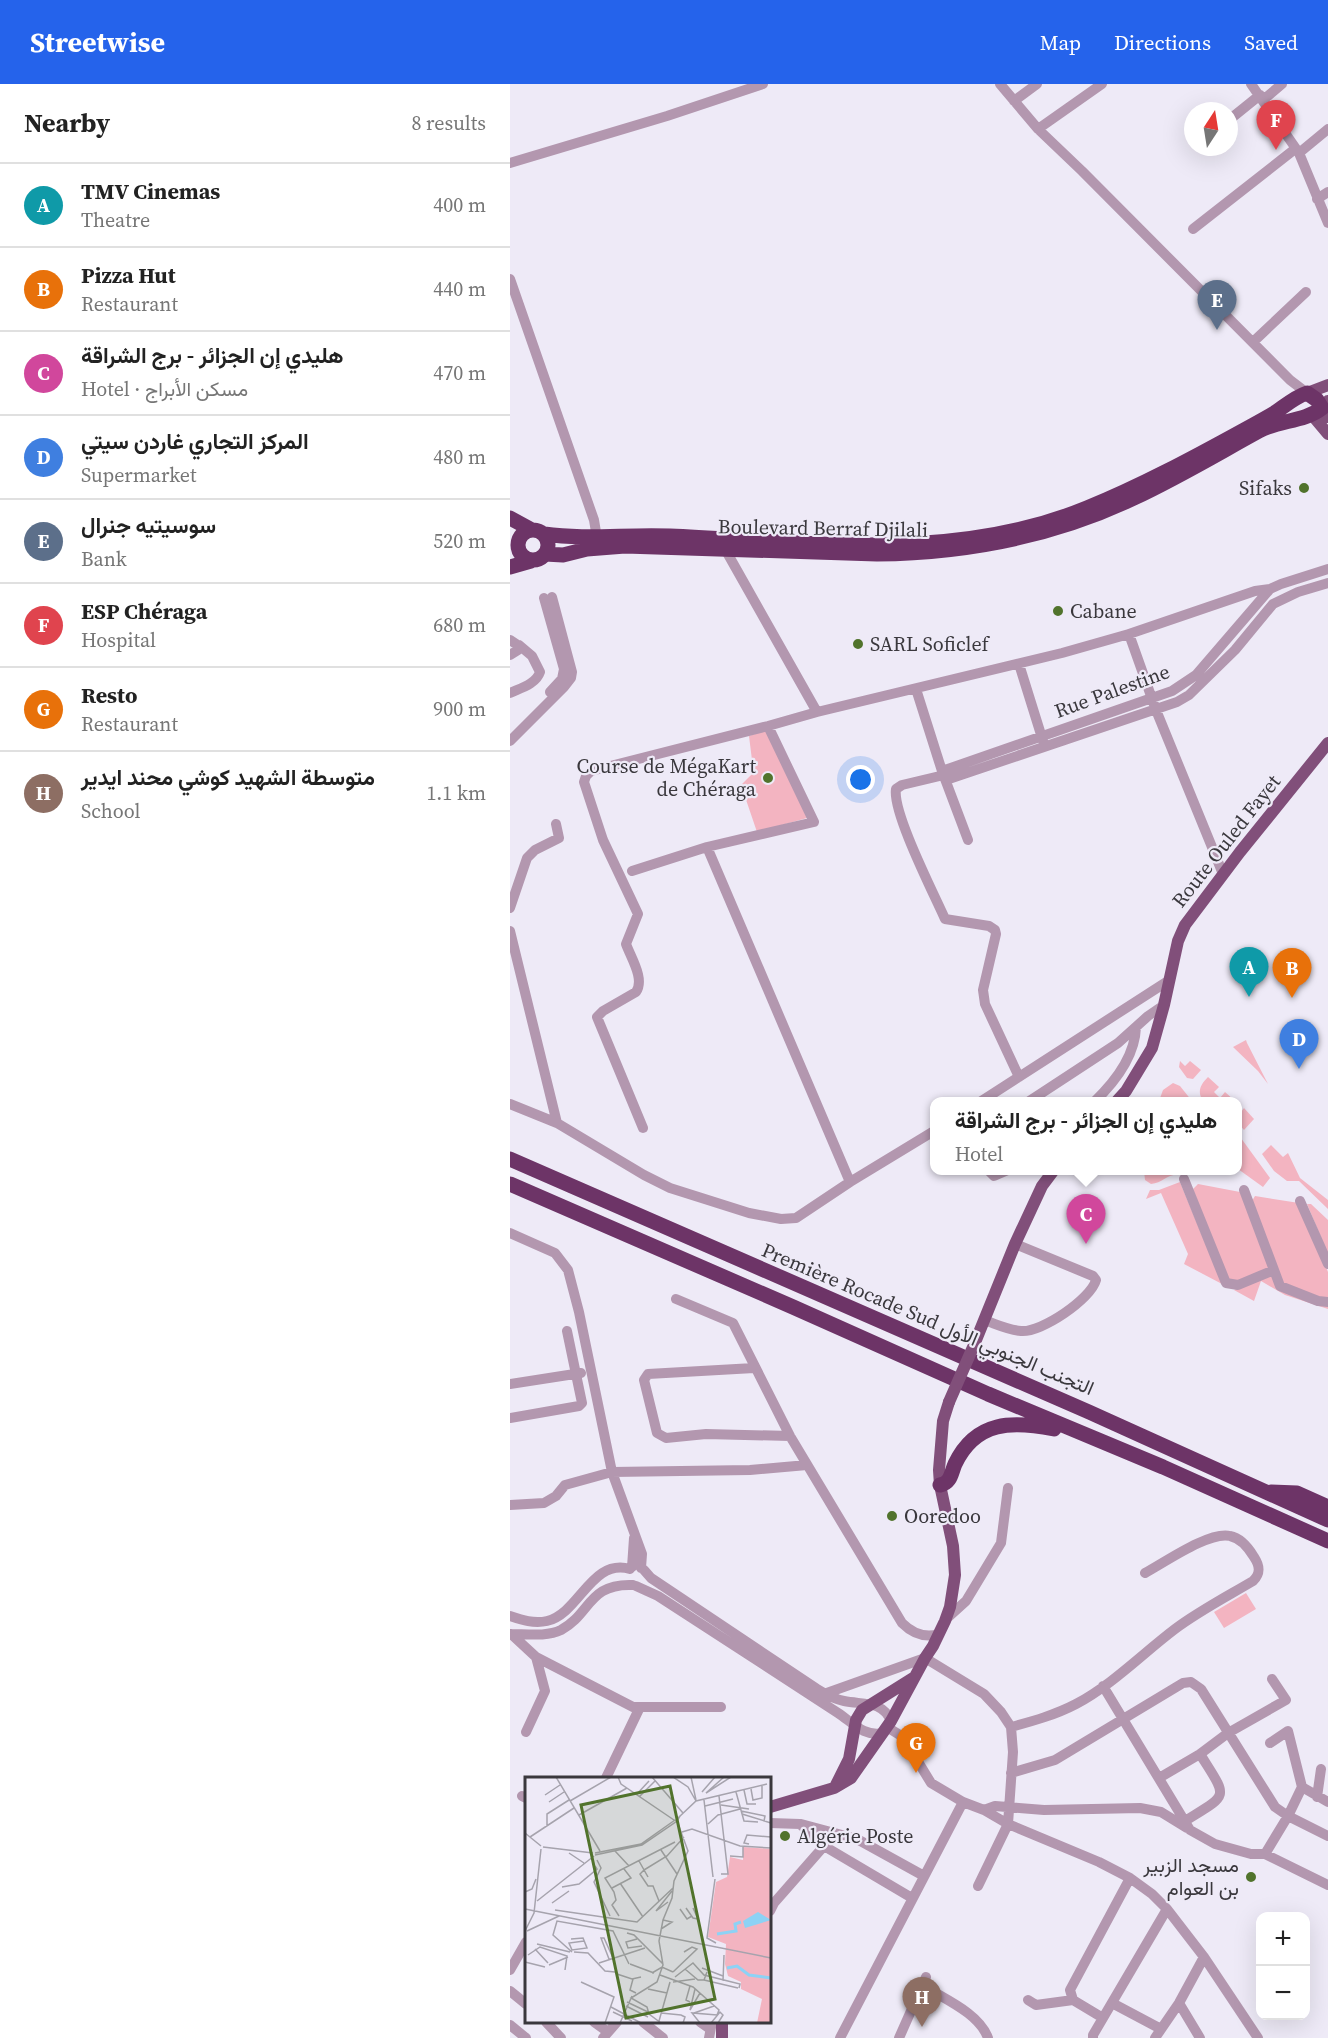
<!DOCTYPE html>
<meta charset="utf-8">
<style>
:root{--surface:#fff;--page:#f6f6f6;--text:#222;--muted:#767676;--line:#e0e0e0;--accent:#2563eb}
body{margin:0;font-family:"Source Serif 4",Vazirmatn,serif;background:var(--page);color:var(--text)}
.controls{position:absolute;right:18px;bottom:18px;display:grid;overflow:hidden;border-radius:12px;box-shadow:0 6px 24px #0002}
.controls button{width:54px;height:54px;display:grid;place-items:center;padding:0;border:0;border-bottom:2px solid var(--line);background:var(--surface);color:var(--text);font:30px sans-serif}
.compass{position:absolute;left:674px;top:18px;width:54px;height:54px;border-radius:50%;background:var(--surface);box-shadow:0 6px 24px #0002;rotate:12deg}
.you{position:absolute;left:351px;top:696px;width:21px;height:21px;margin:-15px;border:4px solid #fff;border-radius:50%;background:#1a73e8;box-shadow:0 0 0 9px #1a73e833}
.badge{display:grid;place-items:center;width:39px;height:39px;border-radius:50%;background:var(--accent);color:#fff;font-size:20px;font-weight:700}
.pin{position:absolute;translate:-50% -50px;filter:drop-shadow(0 2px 3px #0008)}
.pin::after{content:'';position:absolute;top:32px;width:21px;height:18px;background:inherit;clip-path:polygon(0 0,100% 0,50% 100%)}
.popup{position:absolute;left:420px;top:1013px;width:312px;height:78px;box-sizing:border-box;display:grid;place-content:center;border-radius:12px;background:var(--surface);filter:drop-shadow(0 2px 4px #0005);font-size:20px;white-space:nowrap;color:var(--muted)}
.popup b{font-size:22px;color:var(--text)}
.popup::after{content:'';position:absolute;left:50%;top:100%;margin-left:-12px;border:12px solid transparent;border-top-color:var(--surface)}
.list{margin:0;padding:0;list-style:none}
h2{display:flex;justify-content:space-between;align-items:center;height:78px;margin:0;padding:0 24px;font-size:26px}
h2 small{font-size:20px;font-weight:400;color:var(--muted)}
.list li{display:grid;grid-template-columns:39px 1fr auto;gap:18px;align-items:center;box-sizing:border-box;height:84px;padding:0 24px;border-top:2px solid var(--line)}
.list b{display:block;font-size:22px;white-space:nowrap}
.list p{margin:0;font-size:20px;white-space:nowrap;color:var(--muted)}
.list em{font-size:20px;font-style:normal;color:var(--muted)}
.map{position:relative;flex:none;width:818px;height:1954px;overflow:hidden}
header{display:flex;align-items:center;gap:36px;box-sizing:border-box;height:84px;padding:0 30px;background:var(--accent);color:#fff}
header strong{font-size:28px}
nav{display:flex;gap:33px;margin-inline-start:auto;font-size:21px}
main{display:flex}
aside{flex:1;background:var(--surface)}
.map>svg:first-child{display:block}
.green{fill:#f3b4c1}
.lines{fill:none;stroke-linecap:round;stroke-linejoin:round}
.minor{stroke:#b397af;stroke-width:10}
.major{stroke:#814f7a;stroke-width:12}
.highway{stroke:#6d3467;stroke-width:15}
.major-bridge{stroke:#814f7a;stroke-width:12}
.poi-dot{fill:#51732c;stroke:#eeeaf7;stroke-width:2}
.labels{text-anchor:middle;stroke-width:4.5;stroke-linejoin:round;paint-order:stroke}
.poi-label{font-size:20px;fill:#3a383d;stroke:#eeeaf7;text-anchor:start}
.street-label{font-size:20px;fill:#3a383d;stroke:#eeeaf7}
.inset-river{fill:none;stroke:#8dd2f5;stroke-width:3}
.inset-road{fill:none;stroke:#a6a3ad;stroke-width:1.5}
.view{fill:#51732c;fill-opacity:0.15;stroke:#51732c;stroke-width:3}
.inset-edge{fill:none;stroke:#3a383d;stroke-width:3}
</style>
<header>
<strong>Streetwise</strong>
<nav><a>Map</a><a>Directions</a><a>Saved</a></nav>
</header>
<main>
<aside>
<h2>Nearby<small>8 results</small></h2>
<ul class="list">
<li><span class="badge" style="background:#0f9aa8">A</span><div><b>TMV Cinemas</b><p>Theatre</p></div><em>400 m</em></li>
<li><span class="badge" style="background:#e8710a">B</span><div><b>Pizza Hut</b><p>Restaurant</p></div><em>440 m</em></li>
<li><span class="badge" style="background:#d1479c">C</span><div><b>هليدي إن الجزائر - برج الشراقة</b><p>Hotel · مسكن الأبراج</p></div><em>470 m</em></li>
<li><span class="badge" style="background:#3f7fe0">D</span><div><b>المركز التجاري غاردن سيتي</b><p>Supermarket</p></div><em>480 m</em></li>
<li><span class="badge" style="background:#5c6f8a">E</span><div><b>سوسيتيه جنرال</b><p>Bank</p></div><em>520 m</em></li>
<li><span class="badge" style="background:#e0444e">F</span><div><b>ESP Chéraga</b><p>Hospital</p></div><em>680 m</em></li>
<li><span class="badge" style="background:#e8710a">G</span><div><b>Resto</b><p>Restaurant</p></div><em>900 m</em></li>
<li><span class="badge" style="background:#8d6e63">H</span><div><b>متوسطة الشهيد كوشي محند ايدير</b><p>School</p></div><em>1.1 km</em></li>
</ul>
</aside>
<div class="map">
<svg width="818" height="1954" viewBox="0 0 818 1954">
<rect width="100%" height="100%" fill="#eeeaf7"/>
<path class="green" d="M257 646 297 734 247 748 231 701 242 690 243 684 239 652Z
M736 956 737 959 758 1000 748 987 723 963Z
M670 977 675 982 680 977 691 986 683 995 677 994 669 983Z
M698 993 709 1003 704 1008 710 1014 715 1008 725 1017H693C687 1008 690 1001 698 993Z
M663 999 670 1002 682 1017H649L653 1006Z
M734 1024 744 1035 734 1046 728 1039V1032Z
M728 1050 760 1094 753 1103 728 1085Z
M761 1061 773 1073 778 1069 790 1094 818 1116V1125L789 1097H777L764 1087 752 1070Z
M634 1087H655L669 1090C656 1091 652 1099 641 1100L635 1096Z
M670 1098 712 1200 674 1180 678 1170 651 1109 636 1115 640 1106H649Z
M688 1100 730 1108 761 1184 728 1198 717 1196 683 1105Z
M745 1112 789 1119 818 1188V1213L812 1215 774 1201 742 1117Z
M797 1120H801L818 1136V1170Z
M761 1191 818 1220V1225L775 1211 751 1197 744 1217 724 1206Z
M736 1509 746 1525 714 1544 704 1528Z"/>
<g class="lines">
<path class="minor" d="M490 0 528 45 572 87 780 296 797 309
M741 0 789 69 818 139
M753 16 772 0
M504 17 527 0
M719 36 750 11
M528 45 592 0
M789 69 818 45
M0 79 157 32 253 0
M807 115 818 108
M683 145 785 65
M0 195 84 436 87 454
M743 258 796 208
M215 465 307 628
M34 514 54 585 52 595 40 608
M619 550 646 626 713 790
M0 556 9 562 8 566 0 571
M509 580 533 657
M406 605 432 687 458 756
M0 609C11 604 26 600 30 588L22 572 9 561
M0 657 54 603 61 594 62 588 42 513
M432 687 662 607 686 591 760 505 771 500 818 485
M434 691 392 701 386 705C382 728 424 810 435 835L479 842 485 846 486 850 473 906 475 920 509 993
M436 696 667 618 679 611 725 566 763 520 788 508 818 499
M197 763 340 1098
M122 787 197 763 304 738 258 642
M0 824 17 774 25 766 49 754 46 740
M0 847 47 1039
M470 1018 658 897
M518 1018 608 959 638 932 654 921
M584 1018C605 998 625 972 626 943
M0 1020 47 1039 134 1091 160 1104 239 1129 271 1135 286 1134 340 1098 424 1047
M133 1044 87 933 93 927 126 908C135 895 121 874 116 860L128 830 93 756 74 698 76 692 81 687 258 642 307 628 552 569 619 550 745 507 760 505
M478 1086 484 1092 498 1086
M674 1095 716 1199 728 1201 764 1186
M734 1106 770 1202 808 1217 818 1218
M790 1117 818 1180
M0 1149 45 1169 58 1186 69 1228 102 1388 132 1470 131 1484
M166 1215 223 1239 280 1352 392 1539C402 1549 415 1554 429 1550
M474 1236C486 1240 498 1246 511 1247 531 1249 581 1215 586 1196L583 1192 505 1160
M244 1284 138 1290 134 1296 147 1349 156 1354 196 1350 280 1352
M0 1300 71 1289
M0 1334 69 1322 72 1319 57 1247
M0 1421 34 1419 46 1412 55 1401 102 1388 240 1386 297 1381
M122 1483 124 1454
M134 1486 141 1494 307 1605C315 1610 324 1615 334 1617 353 1621 372 1616 381 1637
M126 1502 148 1512 328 1629C343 1639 354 1653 373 1649
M0 1532C12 1536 24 1540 37 1537 70 1529 81 1474 120 1485
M435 1536 456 1517 491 1459 498 1404
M0 1550C16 1550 37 1553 51 1546 81 1530 78 1499 123 1501
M1 1550 26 1573 123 1623H211
M593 1602 680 1746 705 1760 741 1770H755L778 1732 792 1703 778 1647 760 1659
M314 1610 415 1574 474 1610 491 1628 501 1643 503 1668 498 1740 468 1802
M377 1643 393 1653 421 1699 453 1718 474 1726 498 1740 589 1778 620 1794 642 1810 657 1825 694 1873 748 1954
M501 1643C523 1637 545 1631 566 1620 602 1601 632 1570 665 1545 689 1527 716 1513 743 1497 751 1489 750 1482 744 1473 738 1463 731 1454 720 1452 699 1447 654 1479 635 1489
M16 1648 35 1607 26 1573
M501 1689 545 1676 673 1599 681 1598 691 1605 765 1723 778 1732 818 1752
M96 1694 130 1623
M649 1694 690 1670 718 1649 776 1616 762 1595
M792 1703 818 1718
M12 1712 16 1714
M807 1713 811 1685
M474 1726 485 1722 534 1726 630 1724 651 1728 677 1744
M675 1737C720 1709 718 1715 690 1670
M260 1739 290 1740 314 1762 402 1814
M291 1740 347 1755 414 1792
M755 1770 818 1801
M260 1827 264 1819 314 1762
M0 1886 16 1858
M412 1901C434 1915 469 1929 478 1954
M0 1907 16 1920
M518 1916 526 1921 563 1916
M602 1919 651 1945
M669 1919 690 1954
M593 1934 563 1916 560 1906 620 1794
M36 1938 51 1954
M84 1938 98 1948
M133 1938 153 1954
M190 1938 200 1945
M0 1941 16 1954
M93 1954 107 1938
M199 1954 202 1938
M330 1954 453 1718
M389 1954 416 1893
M583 1954V1951L657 1825
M645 1954 669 1919 694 1873"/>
<path class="major" d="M797 309 818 301
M818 317 812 324 818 333
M802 331 818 350
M606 1018 616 1007 642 964 654 921 668 857 675 841 730 768 818 659
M464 1261 505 1160 532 1102 544 1086
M326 1701 339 1675 346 1636 352 1626 403 1594
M260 1723 324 1704 341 1694 381 1637 415 1574 423 1562 435 1537 440 1523 445 1491 443 1462 430 1401 429 1386 433 1337 439 1318
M212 1954V1938"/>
<path class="highway" d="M0 434 22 446
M8 461a15 15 0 1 1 30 0a15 15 0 1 1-30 0Z
M34 450C76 456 118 450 160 452 299 458 443 479 577 424 631 402 683 374 734 346 745 340 756 334 766 328 776 321 785 313 797 309L807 316 812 324C794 338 769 336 749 347 707 370 667 394 624 414 544 452 455 469 367 470L115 462 77 465 53 471 35 470
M0 483 21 477
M0 1075 579 1328 818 1436
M0 1100 283 1223 478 1310 653 1383 818 1457
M430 1401C441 1399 441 1389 445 1380 466 1336 503 1337 544 1345
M761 1408 787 1409 818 1423"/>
<path class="major-bridge" d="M439 1318 464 1261"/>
</g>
<g class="poi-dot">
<circle cx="794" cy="404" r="6"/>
<circle cx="548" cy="527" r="6"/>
<circle cx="348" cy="560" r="6"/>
<circle cx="258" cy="694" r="6"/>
<circle cx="382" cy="1432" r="6"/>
<circle cx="275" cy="1752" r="6"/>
<circle cx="741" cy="1793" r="6"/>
</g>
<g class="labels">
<g class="poi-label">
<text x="782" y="411" text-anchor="end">Sifaks</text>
<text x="560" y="534">Cabane</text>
<text x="360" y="567">SARL Soficlef</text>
<text x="246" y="689" text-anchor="end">Course de MégaKart<tspan x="246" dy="23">de Chéraga</tspan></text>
<text x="394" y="1439">Ooredoo</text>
<text x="287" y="1759">Algérie Poste</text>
<text x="729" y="1788" text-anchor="end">مسجد الزبير<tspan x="729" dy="23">بن العوام</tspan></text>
</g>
<g class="street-label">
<text transform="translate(313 444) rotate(1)" y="7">Boulevard Berraf Djilali</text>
<text transform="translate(602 607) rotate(-20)" y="7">Rue Palestine</text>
<text transform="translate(716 757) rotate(-52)" y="7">Route Ouled Fayet</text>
<text transform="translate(418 1235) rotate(23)" y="7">Première Rocade Sud التجنب الجنوبي الأول</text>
</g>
</g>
<g transform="translate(15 1693)">
<rect width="246" height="246" fill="#eeeaf7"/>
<path d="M218 70 246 72V246H232L237 222 216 212V205L203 199 200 187 201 167 183 160 191 105 202 100 205 80 218 83Z" fill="#f3b4c1"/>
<path d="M233 135 246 143 220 151 218 144Z" fill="#8dd2f5"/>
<path class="inset-river" d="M192 157 211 154 210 147 216 145M202 191 212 189 224 198 246 201"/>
<path class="inset-road" d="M31 0 75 74M93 0 96 7 149 43M127 0 158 36M148 0 163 10 171 24M166 0 171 23M199 0 181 16 206 0M226 12 228 23 237 21V9M219 13 222 27H231M177 15 190 0M211 15 219 44 233 45M20 18 35 8M111 18 124 4M194 19 203 97H196M114 20 130 4M179 23 188 100M45 24 86 0M24 25 39 15M196 28 224 32M180 29 208 22M216 34 240 39 239 44M217 37 246 46M54 38 102 11M153 41 171 24 242 7M183 47 193 38 215 32M22 49V37L44 23M157 55 167 52 215 69 246 71M0 56 16 69M5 60 49 31M224 67 219 66 222 58 246 60M18 70 68 76M136 73 152 97M90 74 104 89M44 76 59 86M70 76 116 67 150 43 152 44 117 68 70 78M205 79 218 80V69M72 83 76 91 69 105 85 139M114 84 123 100M119 93 142 79 159 60M119 93 115 97 123 109H128L134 124M190 102 182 161 191 166M95 106 118 140M37 110 54 107 72 92 70 89M87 111 106 101 99 92M0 115 7 112 11 102M12 124 69 79M143 125 131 134 147 114M27 126 44 114M161 131 168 141 173 142 168 131M0 132 246 181M155 132 162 142 167 139M30 133 112 145 148 111M94 139 87 128 91 123 89 115 80 101 150 65M136 152 147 145 138 143M0 154 9 136 16 72M2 154 34 139M102 156 109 158 138 187M46 162 58 161 62 171 47 173 44 166 59 164M112 162 101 165 103 171 117 169M12 167 45 175M10 172 23 186M47 175 28 158 32 144 88 154 104 187M49 175 63 176 80 194 90 195M3 178 15 170 42 179 40 193M87 182H84L76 161H79L88 181V183M0 185 20 190M74 186 120 171M105 187 129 196M24 188 43 180M177 191 198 199M160 192 173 203H179L182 195M148 195 172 172 167 170 159 175M127 196 137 190 148 195M92 197 107 202 116 200M135 198 168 210 194 233 192 238 167 236 175 246M150 200 168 186 179 198 215 207 214 211M108 202 105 213 111 216M179 203 213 211M198 204 199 178M56 205 89 220 80 246M148 205 170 202M165 209 161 223 165 225M123 212 142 216M170 212 165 233 175 216M102 225 123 235M101 229 123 240M86 230 116 246M88 235 107 244M136 236 156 238 160 240 158 246M169 236 189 229M134 244 145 205M95 246 107 219M136 246 124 237 122 230 106 221 132 205 138 188 134 164 138 143 147 121 149 104 163 74 152 44 155 39M186 246 195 235 198 238 193 246"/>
<path class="view" d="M145 9 190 222 101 241 56 28Z"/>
<rect width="246" height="246" class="inset-edge"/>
</g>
</svg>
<div class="controls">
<button>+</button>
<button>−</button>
</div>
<svg class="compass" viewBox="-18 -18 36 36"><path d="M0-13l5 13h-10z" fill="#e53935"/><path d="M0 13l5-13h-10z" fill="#767676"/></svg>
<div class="you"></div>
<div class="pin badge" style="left:739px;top:913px;background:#0f9aa8">A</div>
<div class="pin badge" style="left:782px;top:914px;background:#e8710a">B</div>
<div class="pin badge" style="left:576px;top:1160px;background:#d1479c">C</div>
<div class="popup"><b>هليدي إن الجزائر - برج الشراقة</b>Hotel</div>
<div class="pin badge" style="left:789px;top:985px;background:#3f7fe0">D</div>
<div class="pin badge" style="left:707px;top:246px;background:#5c6f8a">E</div>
<div class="pin badge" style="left:766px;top:66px;background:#e0444e">F</div>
<div class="pin badge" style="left:406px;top:1689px;background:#e8710a">G</div>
<div class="pin badge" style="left:412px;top:1943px;background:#8d6e63">H</div>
</div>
</main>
